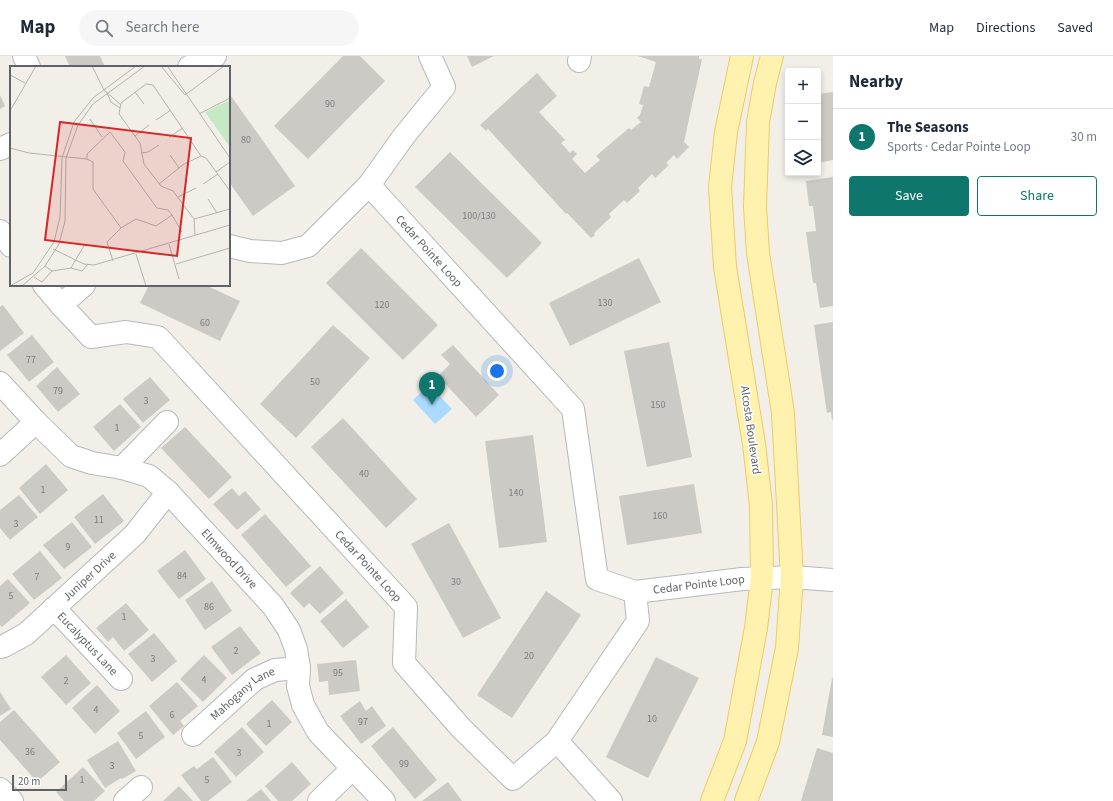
<!DOCTYPE html>
<meta charset="utf-8">
<style>
:root{--surface:#fff;--page:#f6f6f7;--text:#1f2937;--muted:#747a83;--line:#e0e1e3;--accent:#0f766e}
body{margin:0;font-family:"Source Sans 3",sans-serif;background:var(--page);color:var(--text)}
.controls{position:absolute;right:12px;top:12px;display:grid;overflow:hidden;border-radius:4px;box-shadow:0 2px 6px #0003}
.controls button{width:36px;height:36px;display:grid;place-items:center;padding:0;border:0;border-bottom:1px solid var(--line);background:var(--surface);color:var(--text);font:20px sans-serif}
.scale{position:absolute;left:12px;bottom:10px;width:55px;box-sizing:border-box;padding-left:4px;border:2px solid #5f6368;border-top:0;font-size:11px;line-height:14px;white-space:nowrap;color:#5f6368;-webkit-text-stroke:3px #fff;paint-order:stroke}
.you{position:absolute;left:497px;top:315px;width:14px;height:14px;margin:-10px;border:3px solid #fff;border-radius:50%;background:#1a73e8;box-shadow:0 0 0 6px #1a73e833}
.badge{display:grid;place-items:center;width:26px;height:26px;border-radius:50%;background:var(--accent);color:#fff;font-size:13px;font-weight:700}
.pin{position:absolute;translate:-50% -33px;filter:drop-shadow(0 1px 2px #0008)}
.pin::after{content:'';position:absolute;top:21px;width:14px;height:12px;background:inherit;clip-path:polygon(0 0,100% 0,50% 100%)}
.list{margin:0;padding:0;list-style:none}
h2{display:flex;justify-content:space-between;align-items:center;height:52px;margin:0;padding:0 16px;font-size:17px}
h2 small{font-size:13px;font-weight:400;color:var(--muted)}
.list li{display:grid;grid-template-columns:26px 1fr auto;gap:12px;align-items:center;box-sizing:border-box;height:56px;padding:0 16px;border-top:1px solid var(--line)}
.list b{display:block;font-size:15px;white-space:nowrap}
.list p{margin:0;font-size:13px;white-space:nowrap;color:var(--muted)}
.list em{font-size:13px;font-style:normal;color:var(--muted)}
.actions{display:flex;gap:8px;padding:12px 16px}
.actions a{flex:1;padding:9px 0;border:1px solid var(--accent);border-radius:4px;text-align:center;font-size:14px;color:var(--accent)}
.actions .main{background:var(--accent);color:#fff}
.icon{flex:none;width:22px;height:22px;fill:none;stroke:currentColor;stroke-width:2;stroke-linecap:round;stroke-linejoin:round}
.map{position:relative;flex:none;width:833px;height:745px;overflow:hidden}
header{display:flex;align-items:center;gap:24px;box-sizing:border-box;height:56px;padding:0 20px;background:var(--surface);border-bottom:1px solid var(--line)}
header strong{font-size:19px}
nav{display:flex;gap:22px;margin-inline-start:auto;font-size:14px}
.search{width:280px;height:36px;background:var(--page);display:flex;align-items:center;gap:10px;box-sizing:border-box;padding:0 14px;border-radius:22px;color:var(--muted);font-size:15px}
main{display:flex}
aside{flex:1;background:var(--surface)}
.map>svg:first-child{display:block}
.water{fill:#aadaff}
.building{fill:#cccac5}
.lines{fill:none;stroke-linecap:round;stroke-linejoin:round}
.minor-casing{stroke:#b5b8bc;stroke-width:24}
.major-casing{stroke:#f2c960;stroke-width:24}
.minor{stroke:#fff;stroke-width:22}
.major{stroke:#fff2af;stroke-width:22}
.labels{text-anchor:middle;stroke-width:3;stroke-linejoin:round;paint-order:stroke}
.number-label{font-size:10px;fill:#7a7d7f}
.street-label{font-size:12px;fill:#5f6368;stroke:#fff}
.inset-road{fill:none;stroke:#b3b3b1;stroke-width:1}
.view{fill:#d62828;fill-opacity:0.15;stroke:#d62828;stroke-width:2}
.inset-edge{fill:none;stroke:#5f6368;stroke-width:2}
</style>
<header>
<strong>Map</strong>
<div class="search"><svg class="icon" aria-label="search" viewBox="0 0 24 24"><circle cx="10" cy="10" r="6"/><path d="M15 15l6 6"/></svg>Search here</div>
<nav><a>Map</a><a>Directions</a><a>Saved</a></nav>
</header>
<main>
<div class="map">
<svg width="833" height="745" viewBox="0 0 833 745">
<rect width="100%" height="100%" fill="#f1efe8"/>
<path class="water" d="M429 329 452 353 435 368 413 344Z"/>
<path class="building" d="M65 0H100L105 11H70Z
M343 0H360L385 25 308 103 274 70Z
M467 0H494L472 11Z
M638 0H699V3H702L684 86 689 91 677 103 674 99 666 107 669 109 655 122 652 118 638 132 640 135 627 147 624 144 609 158 611 161 594 177 595 179 591 182 567 157 566 158 488 73 486 75 480 69 537 17 557 40 539 56 565 84 561 87 570 97 573 94 577 98 572 103 585 117 600 104 596 100 629 72 631 74 641 66 637 62 640 59 643 49 639 48 644 30 649 31 656 6Z
M833 36V104L818 107V38Z
M0 39 5 50 0 53Z
M231 40 295 130 253 160 229 126V41Z
M450 96 542 187 507 222 415 131Z
M833 121V250L820 252 816 227H813L806 176 816 175 813 150H809L806 125Z
M361 192 438 269 403 304 326 227Z
M639 202 661 246 570 290 549 247Z
M149 229H205L240 245 220 285 140 247Z
M3 249 24 277 0 295V251Z
M833 266V364H832L831 356 827 357 814 269Z
M333 269 370 302 296 382 260 348Z
M32 279 54 306 29 326 7 299Z
M669 286 692 401 647 411 624 295Z
M453 289 499 339 476 361 438 320 450 308 441 299Z
M57 311 80 338 58 356 36 330Z
M150 321 170 344 143 367 123 343Z
M120 348 141 371 114 395 93 371Z
M343 362 417 443 386 472 311 391Z
M185 371 232 421 209 443 161 392Z
M533 379 547 486 499 492 485 385Z
M46 408 68 434 40 458 19 432Z
M694 428 702 477 627 489 619 440Z
M232 432 239 440 245 435 261 453 237 474 213 448Z
M103 438 124 465 95 488 74 461Z
M19 439 38 461 10 484 0 472V454Z
M265 458 311 510 286 531 241 479Z
M72 466 92 491 64 513 43 489Z
M449 467 501 562 463 582 411 488Z
M185 494 206 523 179 543 157 515Z
M40 495 62 522 34 544 12 518Z
M320 510 344 537 320 558 309 547 304 552 290 537Z
M8 523 30 547 2 571 0 569V530Z
M212 525 232 555 205 574 185 544Z
M546 535 581 559 512 662 477 639Z
M346 543 369 571 343 592 320 565Z
M126 547 149 574 124 595 113 581 108 586 96 572Z
M240 570 261 597 232 619 211 591Z
M154 577 177 605 152 626 128 598Z
M66 599 91 627 66 649 41 621Z
M204 599 227 622 203 646 180 623Z
M656 601 699 622 648 722 606 701Z
M356 604 360 635 329 639 328 625 319 626 317 608Z
M832 622H833V681L822 679Z
M177 626 198 650 180 665 184 670 173 679 149 650Z
M97 629 120 655 95 678 72 652Z
M0 636 11 653 0 660Z
M272 644 292 666 266 690 246 668Z
M360 645 366 655 372 650 386 670 361 688 340 660Z
M14 654 60 706 37 726 0 684V666Z
M146 655 165 681 136 703 117 677Z
M242 671 264 696 236 721 214 696Z
M393 671 437 724 415 743 371 690Z
M118 685 136 715 122 723 121 722 105 732 87 704Z
M817 692 833 697V745H801Z
M213 701 232 726 208 745H201L181 719 194 710 197 713Z
M292 706 311 728 292 745H278L265 730Z
M83 711 105 735 94 745H64L56 736Z
M448 726 462 745H422Z
M179 730 193 745H163Z
M261 733 271 745H246Z"/>
<g class="lines">
<defs>
<g id="minor">
<path d="M24 0 29 11"/>
<path d="M579 5 580 0"/>
<path d="M189 11 215 0"/>
<path d="M0 93 11 88"/>
<path d="M369 129 404 80 444 31 430 0"/>
<path d="M0 175 11 190"/>
<path id="s1" d="M229 190 250 195 282 197 308 190 369 129 573 353 597 523 635 536 726 525 742 523 792 521 833 524"/>
<path d="M44 229 61 249"/>
<path id="s2" d="M84 229 61 249 91 281 126 276 158 281 406 551 404 607 461 672 513 723 557 685 638 565 635 536"/>
<path id="s3" d="M0 327 36 366 71 400 92 407 122 412 149 420 168 436 273 550 289 574 296 593 299 612 298 630 303 649 318 676 384 745"/>
<path d="M0 399 36 366"/>
<path d="M122 412 167 366"/>
<path id="s4" d="M54 552 121 623"/>
<path id="s5" d="M0 591 4 590 26 578 135 478 168 436"/>
<path id="s6" d="M193 679 255 623 275 614 299 612"/>
<path d="M557 685 611 745"/>
<path d="M0 733 12 745"/>
<path d="M125 745 141 731"/>
<path d="M319 745 353 712"/>
</g>
<path id="major" d="M712 745 735 685 756 572 762 522 761 449 754 388 725 211 720 131 726 76 742 0
M746 745 768 686 787 592 792 521 783 357 758 197 755 151 758 66 765 27 772 0"/>
</defs>
<use href="#minor" class="minor-casing"/>
<use href="#major" class="major-casing"/>
<use href="#minor" class="minor"/>
<use href="#major" class="major"/>
</g>
<g class="labels">
<g class="number-label">
<text x="330" y="51">90</text>
<text x="246" y="87">80</text>
<text x="479" y="163">100/130</text>
<text x="605" y="250">130</text>
<text x="382" y="252">120</text>
<text x="205" y="270">60</text>
<text x="31" y="307">77</text>
<text x="315" y="329">50</text>
<text x="58" y="338">79</text>
<text x="146" y="348">3</text>
<text x="658" y="352">150</text>
<text x="117" y="375">1</text>
<text x="364" y="421">40</text>
<text x="43" y="437">1</text>
<text x="516" y="440">140</text>
<text x="660" y="463">160</text>
<text x="99" y="467">11</text>
<text x="16" y="471">3</text>
<text x="68" y="494">9</text>
<text x="182" y="523">84</text>
<text x="37" y="524">7</text>
<text x="456" y="529">30</text>
<text x="11" y="543">5</text>
<text x="209" y="554">86</text>
<text x="124" y="564">1</text>
<text x="236" y="598">2</text>
<text x="529" y="603">20</text>
<text x="153" y="606">3</text>
<text x="338" y="620">95</text>
<text x="204" y="627">4</text>
<text x="66" y="628">2</text>
<text x="96" y="657">4</text>
<text x="172" y="662">6</text>
<text x="652" y="666">10</text>
<text x="363" y="669">97</text>
<text x="269" y="671">1</text>
<text x="141" y="683">5</text>
<text x="30" y="699">36</text>
<text x="239" y="700">3</text>
<text x="404" y="711">99</text>
<text x="112" y="713">3</text>
<text x="82" y="727">1</text>
<text x="207" y="727">5</text>
</g>
<g class="street-label">
<text dy="4" stroke="none"><textPath href="#s1" startOffset="256">Cedar Pointe Loop</textPath></text>
<text transform="translate(751 374) rotate(82)" y="4">Alcosta Boulevard</text>
<text dy="4" stroke="none"><textPath href="#s3" startOffset="298">Elmwood Drive</textPath></text>
<text dy="4" stroke="none"><textPath href="#s2" startOffset="453">Cedar Pointe Loop</textPath></text>
<text dy="4" stroke="none"><textPath href="#s5" startOffset="115">Juniper Drive</textPath></text>
<text dy="4" stroke="none"><textPath href="#s1" startOffset="746">Cedar Pointe Loop</textPath></text>
<text dy="4" stroke="none"><textPath href="#s4" startOffset="49">Eucalyptus Lane</textPath></text>
<text dy="4" stroke="none"><textPath href="#s6" startOffset="65">Mahogany Lane</textPath></text>
</g>
</g>
<g transform="translate(10 10)">
<rect width="220" height="220" fill="#f1efe8"/>
<path d="M220 34V81L195 46Z" fill="#c5e8c5"/>
<path class="inset-road" d="M82 0 94 24 111 39M151 0 175 29M158 1 220 92M0 9 15 17M125 26 134 38M97 27 101 36 110 42M175 29 214 0M0 45 26 0M189 48 220 32M80 53 92 71M146 54 161 44M125 70 139 59M159 71 173 62M0 82 19 87 77 93 83 96V123L111 162 126 153 146 160 162 149 158 144 147 142 113 95 115 86 100 66 77 88V93M131 87 138 86 149 79M160 89 169 102M206 106 220 96M149 118 174 98 191 90M193 118 208 108M220 125 196 92 191 90 143 19 136 18 111 37 109 48 130 77 134 98 151 120 163 125 184 153 220 143M168 131 186 122M198 133 207 147M162 149 172 166M184 153 185 170M159 178 169 213M43 183 74 198 84 199 220 159M126 188 136 220M103 195 97 176 111 162M166 198 220 182M35 200 42 205 61 202 75 178M61 202 72 205 78 198M24 211 32 216 42 205M0 220 23 207 44 176 50 151 52 92 64 56 83 32 126 0M12 220 35 200 49 178 55 155 56 92 68 59 83 38 135 0"/>
<path class="view" d="M50 56 181 72 167 190 35 174Z"/>
<rect width="220" height="220" class="inset-edge"/>
</g>
</svg>
<div class="controls">
<button>+</button>
<button>−</button>
<button><svg class="icon" aria-label="layers" viewBox="0 0 24 24"><path d="M12 4l9 5-9 5-9-5zM3 14l9 5 9-5"/></svg></button>
</div>
<div class="scale">20 m</div>
<div class="you"></div>
<div class="pin badge" style="left:432px;top:349px">1</div>
</div>
<aside>
<h2>Nearby<small></small></h2>
<ul class="list">
<li><span class="badge">1</span><div><b>The Seasons</b><p>Sports · Cedar Pointe Loop</p></div><em>30 m</em></li>
</ul>
<div class="actions"><a class="main">Save</a><a>Share</a></div>
</aside>
</main>
